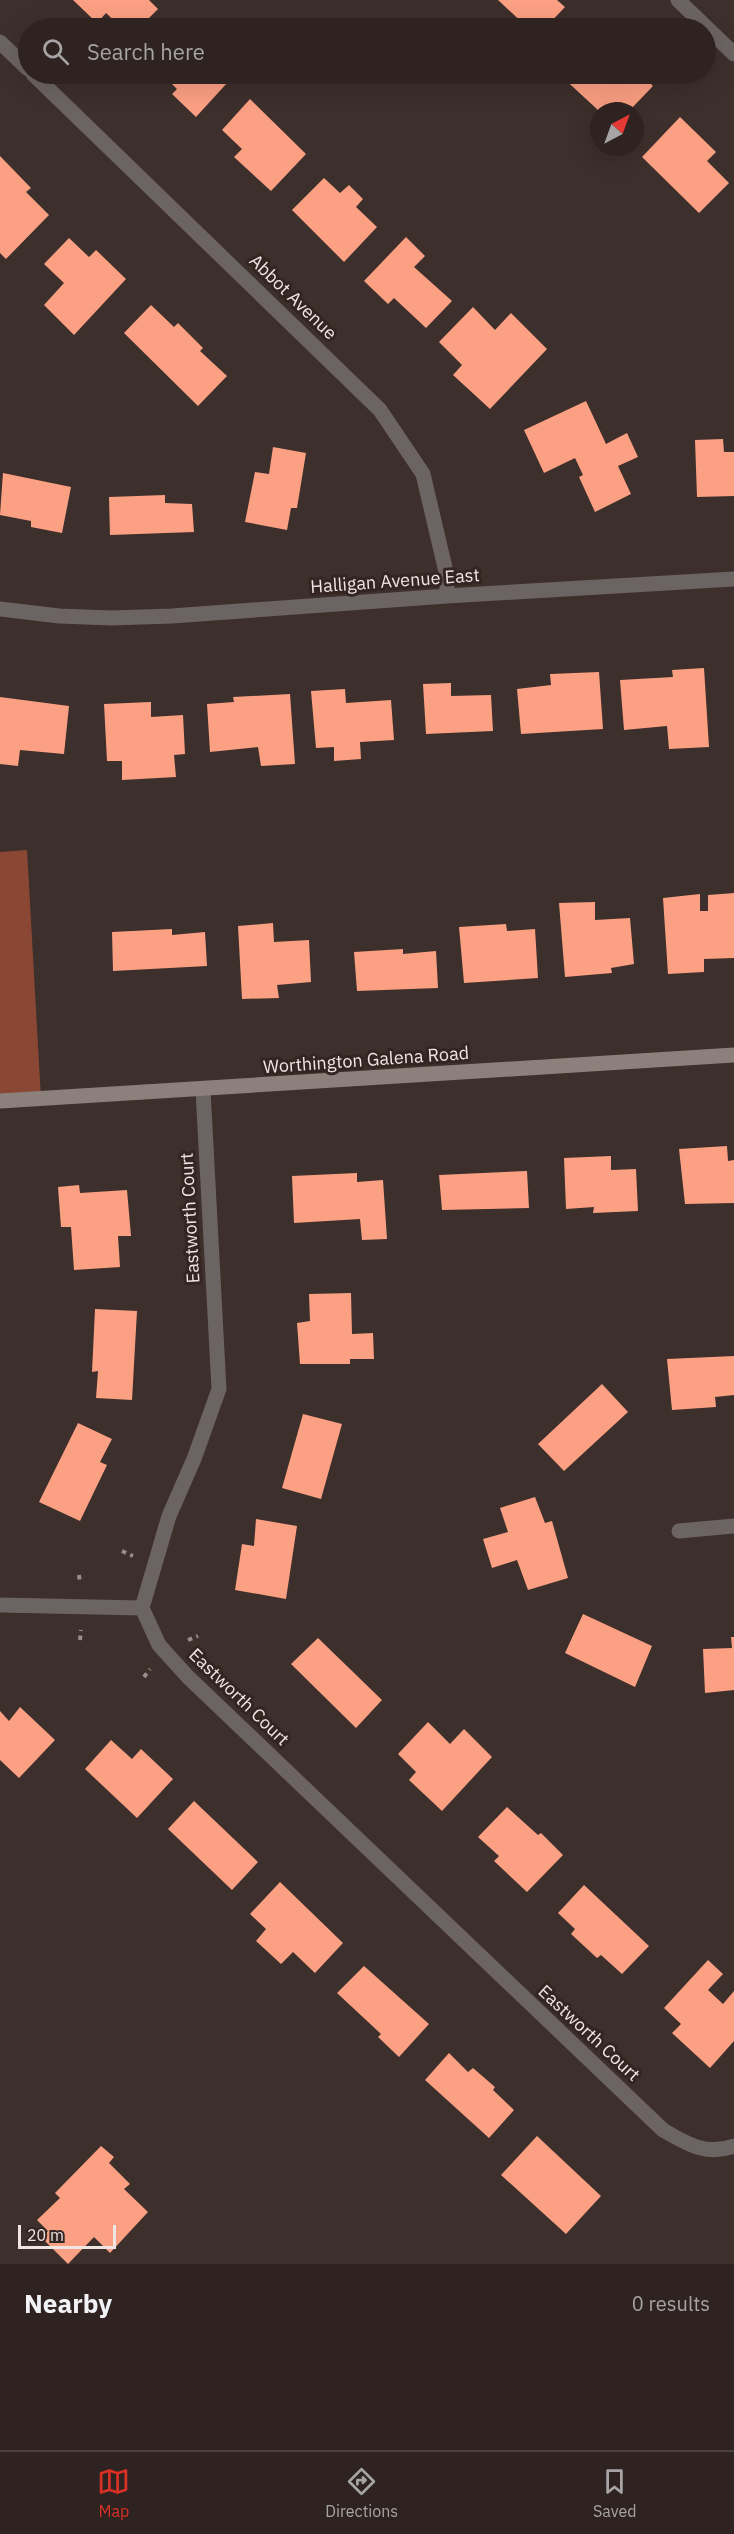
<!DOCTYPE html>
<style>
:root{--surface:#2e2320;--page:#362b29;--text:#f1f3f6;--muted:#a7a4a5;--line:#49403e;--accent:#d93025}
body{margin:0;font-family:"IBM Plex Sans",sans-serif;background:var(--page);color:var(--text)}
.compass{position:absolute;left:590px;top:102px;width:54px;height:54px;border-radius:50%;background:var(--surface);box-shadow:0 6px 24px #0002;rotate:41deg}
.scale{position:absolute;left:18px;bottom:15px;width:98px;box-sizing:border-box;padding-left:6px;border:3px solid #efe6e3;border-top:0;font-size:16px;line-height:21px;white-space:nowrap;color:#efe6e3;-webkit-text-stroke:4px #332521;paint-order:stroke}
.list{margin:0;padding:0;list-style:none}
h2{display:flex;justify-content:space-between;align-items:center;height:78px;margin:0;padding:0 24px;font-size:26px}
h2 small{font-size:20px;font-weight:400;color:var(--muted)}
.icon{flex:none;width:33px;height:33px;fill:none;stroke:currentColor;stroke-width:2;stroke-linecap:round;stroke-linejoin:round}
.map{position:relative;flex:none;width:734px;height:2264px;overflow:hidden}
.search{position:absolute;background:var(--surface);box-shadow:0 6px 24px #0002;left:18px;right:18px;top:18px;height:66px;display:flex;align-items:center;gap:15px;box-sizing:border-box;padding:0 21px;border-radius:33px;color:var(--muted);font-size:22px}
.sheet{height:186px;background:var(--surface)}
nav{display:flex;justify-content:space-around;align-items:center;box-sizing:border-box;height:84px;border-top:2px solid var(--line);background:var(--surface);font-size:16px;color:var(--muted)}
nav a{display:grid;justify-items:center;gap:3px}
nav .on{color:var(--accent)}
.map>svg:first-child{display:block}
.green{fill:#8a4834}
.building{fill:#fca083}
.lines{fill:none;stroke-linecap:round;stroke-linejoin:round}
.path{stroke:#998e8a;stroke-width:4;stroke-dasharray:4.5 4.5;stroke-linecap:butt}
.street{stroke:#6c6462;stroke-width:15}
.secondary{stroke:#8b807c;stroke-width:15}
.labels{text-anchor:middle;stroke-width:6;stroke-linejoin:round;paint-order:stroke}
.street-label{font-size:18px;fill:#efe6e3;stroke:#332521}
</style>
<div class="map">
<svg width="734" height="2264" viewBox="0 0 734 2264">
<rect width="100%" height="100%" fill="#3d2f2b"/>
<path class="green" d="M27 850 41 1099 0 1101V852Z"/>
<path class="building" d="M73 0H149L158 9 139 28H122L106 13 97 23Z
M498 0H557L565 7 545 28H528Z
M162 74H219L228 82 196 117 172 94 177 89Z
M559 74H641L653 86 629 111H599Z
M250 99 306 154 271 191 234 157 242 149 222 130Z
M680 117 716 152 707 161 729 183 699 213 642 157Z
M0 156 31 188 26 192 49 215 6 259 0 253Z
M324 178 340 193 349 185 363 199 356 207 377 227 344 262 292 210Z
M406 237 425 256 414 267 452 301 426 328 394 298 388 304 364 281Z
M69 238 89 257 96 250 126 279 74 335 44 305 64 283 44 264Z
M151 305 174 327 178 323 203 348 200 351 227 376 198 406 124 333Z
M473 307 495 330 511 313 547 349 490 409 453 375 462 365 439 342Z
M586 401 606 444 627 433 638 457 618 466 631 494 595 512 579 477 583 475 575 458 544 473 524 430Z
M723 439 724 452H734V496L697 497 695 440Z
M273 447 306 453 297 508H291L287 530 245 522 255 472 269 474Z
M3 473 71 487 62 533 31 527V521L0 515Z
M165 495V503L192 504 194 532 110 535 109 497Z
M704 668 709 747 669 749 667 726 624 730 620 680 673 677 672 670Z
M599 672 603 729 521 734 517 689 551 685 550 674Z
M451 683V696L491 695 493 731 426 734 423 684Z
M345 689 346 703 391 700 394 740 360 742 361 759 334 761V747L316 748 311 691Z
M290 694 295 764 261 766 258 747 210 752 207 704 234 702 233 697Z
M0 697 69 706 64 754 20 750 18 766 0 764Z
M151 702V717L183 715 185 754 174 755 176 777 122 780V761H107L104 704Z
M734 893V958L704 959V972L668 974 663 898 700 894V911H708V895Z
M595 902V920L630 918 634 964 611 968 612 973 565 977 559 903Z
M273 923 274 942 309 940 311 982 277 985 279 998 242 999 238 926Z
M506 924 507 931 535 929 538 978 464 983 459 927Z
M172 929V935L205 932 207 966 113 971 112 932Z
M403 949V954L436 951 438 988 357 991 354 952Z
M727 1146 728 1161 734 1160V1203L685 1204 679 1149Z
M611 1156V1170L636 1169 638 1211 593 1213 594 1207 566 1209 564 1158Z
M527 1171 529 1208 442 1210 439 1175Z
M357 1173V1182L383 1180 387 1239 362 1240 360 1219 294 1223 292 1176Z
M79 1185 80 1193 127 1190 131 1236H118L120 1267 74 1270 71 1227H61L58 1187Z
M351 1293 352 1334 373 1333 374 1359H350V1364H300L297 1323 310 1321 309 1294Z
M95 1309 137 1311 132 1400 96 1398 98 1371 92 1372Z
M734 1356V1395L715 1397 716 1407 672 1410 667 1359Z
M602 1384 628 1412 564 1471 538 1444Z
M303 1414 342 1424 321 1499 282 1488Z
M78 1423 112 1439 100 1462 107 1465 80 1521 39 1502Z
M535 1497 545 1523 552 1521 568 1578 528 1590 517 1560 492 1568 483 1539 508 1532 500 1508Z
M256 1519 297 1526 286 1599 235 1590 242 1544 254 1546Z
M583 1614 652 1646 635 1687 565 1653Z
M731 1637H734V1690L705 1693 703 1649 732 1648Z
M318 1638 382 1700 356 1728 291 1664Z
M20 1707 55 1740 19 1778 0 1760V1711L9 1721Z
M428 1722 450 1744 464 1729 492 1757 442 1811 409 1780 416 1772 398 1754Z
M111 1740 132 1759 141 1749 173 1779 137 1818 85 1769Z
M194 1801 258 1862 232 1890 168 1829Z
M507 1807 538 1835 541 1833 563 1855 527 1892 494 1861 499 1856 478 1837Z
M280 1882 343 1943 315 1973 293 1952 281 1964 256 1941 266 1929 250 1914Z
M584 1885 649 1946 622 1974 601 1955 597 1958 571 1934 575 1929 558 1913Z
M708 1960 723 1974 708 1990 723 2004 734 1991V2041L710 2068 672 2033 681 2024 664 2008Z
M364 1966 429 2024 399 2057 378 2037 381 2034 337 1993Z
M449 2053 468 2072 473 2068 495 2087 493 2090 514 2110 489 2138 425 2080Z
M537 2136 601 2196 566 2234 501 2175Z
M101 2146 114 2157 109 2163 130 2184 124 2189 148 2212 110 2253 94 2237 68 2264 42 2238 48 2231 37 2220 60 2198 55 2193Z"/>
<g class="lines">
<path class="path" d="M122 1551 133 1556
M79 1575 80 1584
M80 1640 81 1630
M188 1640 198 1636
M144 1677 150 1669"/>
<path class="street" d="M678 0 734 54
M0 42 28 69
M33 74 380 410 423 474 447 576V596
M0 609 59 616 112 618 172 616 447 596 734 579
M203 1090 219 1389 194 1459 169 1516 142 1608 159 1645 188 1677 663 2130C687 2144 706 2156 734 2146
M679 1531 734 1526
M0 1605 142 1608"/>
<path class="secondary" d="M0 1101 734 1055"/>
</g>
<g class="labels">
<g class="street-label">
<text transform="translate(293 297) rotate(44)" y="6">Abbot Avenue</text>
<text transform="translate(395 581) rotate(-4)" y="6">Halligan Avenue East</text>
<text transform="translate(366 1060) rotate(-4)" y="6">Worthington Galena Road</text>
<text transform="translate(190 1218) rotate(-93)" y="6">Eastworth Court</text>
<text transform="translate(239 1697) rotate(44)" y="6">Eastworth Court</text>
<text transform="translate(589 2033) rotate(43)" y="6">Eastworth Court</text>
</g>
</g>
</svg>
<svg class="compass" viewBox="-18 -18 36 36"><path d="M0-13l5 13h-10z" fill="#e53935"/><path d="M0 13l5-13h-10z" fill="#a7a4a5"/></svg>
<div class="scale">20 m</div>
<div class="search"><svg class="icon" aria-label="search" viewBox="0 0 24 24"><circle cx="10" cy="10" r="6"/><path d="M15 15l6 6"/></svg>Search here</div>
</div>
<section class="sheet">
<h2>Nearby<small>0 results</small></h2>
<ul class="list">
</ul>
</section>
<nav>
<a class="on"><svg class="icon" aria-label="map" viewBox="0 0 24 24"><path d="M3 6l6-2 6 2 6-2v14l-6 2-6-2-6 2zM9 4v14M15 6v14"/></svg>Map</a>
<a><svg class="icon" aria-label="directions" viewBox="0 0 24 24"><path d="M12 3l9 9-9 9-9-9zM9 14v-3h6M13 9l2 2-2 2"/></svg>Directions</a>
<a><svg class="icon" aria-label="saved" viewBox="0 0 24 24"><path d="M7 4h10v16l-5-4-5 4z"/></svg>Saved</a>
</nav>
